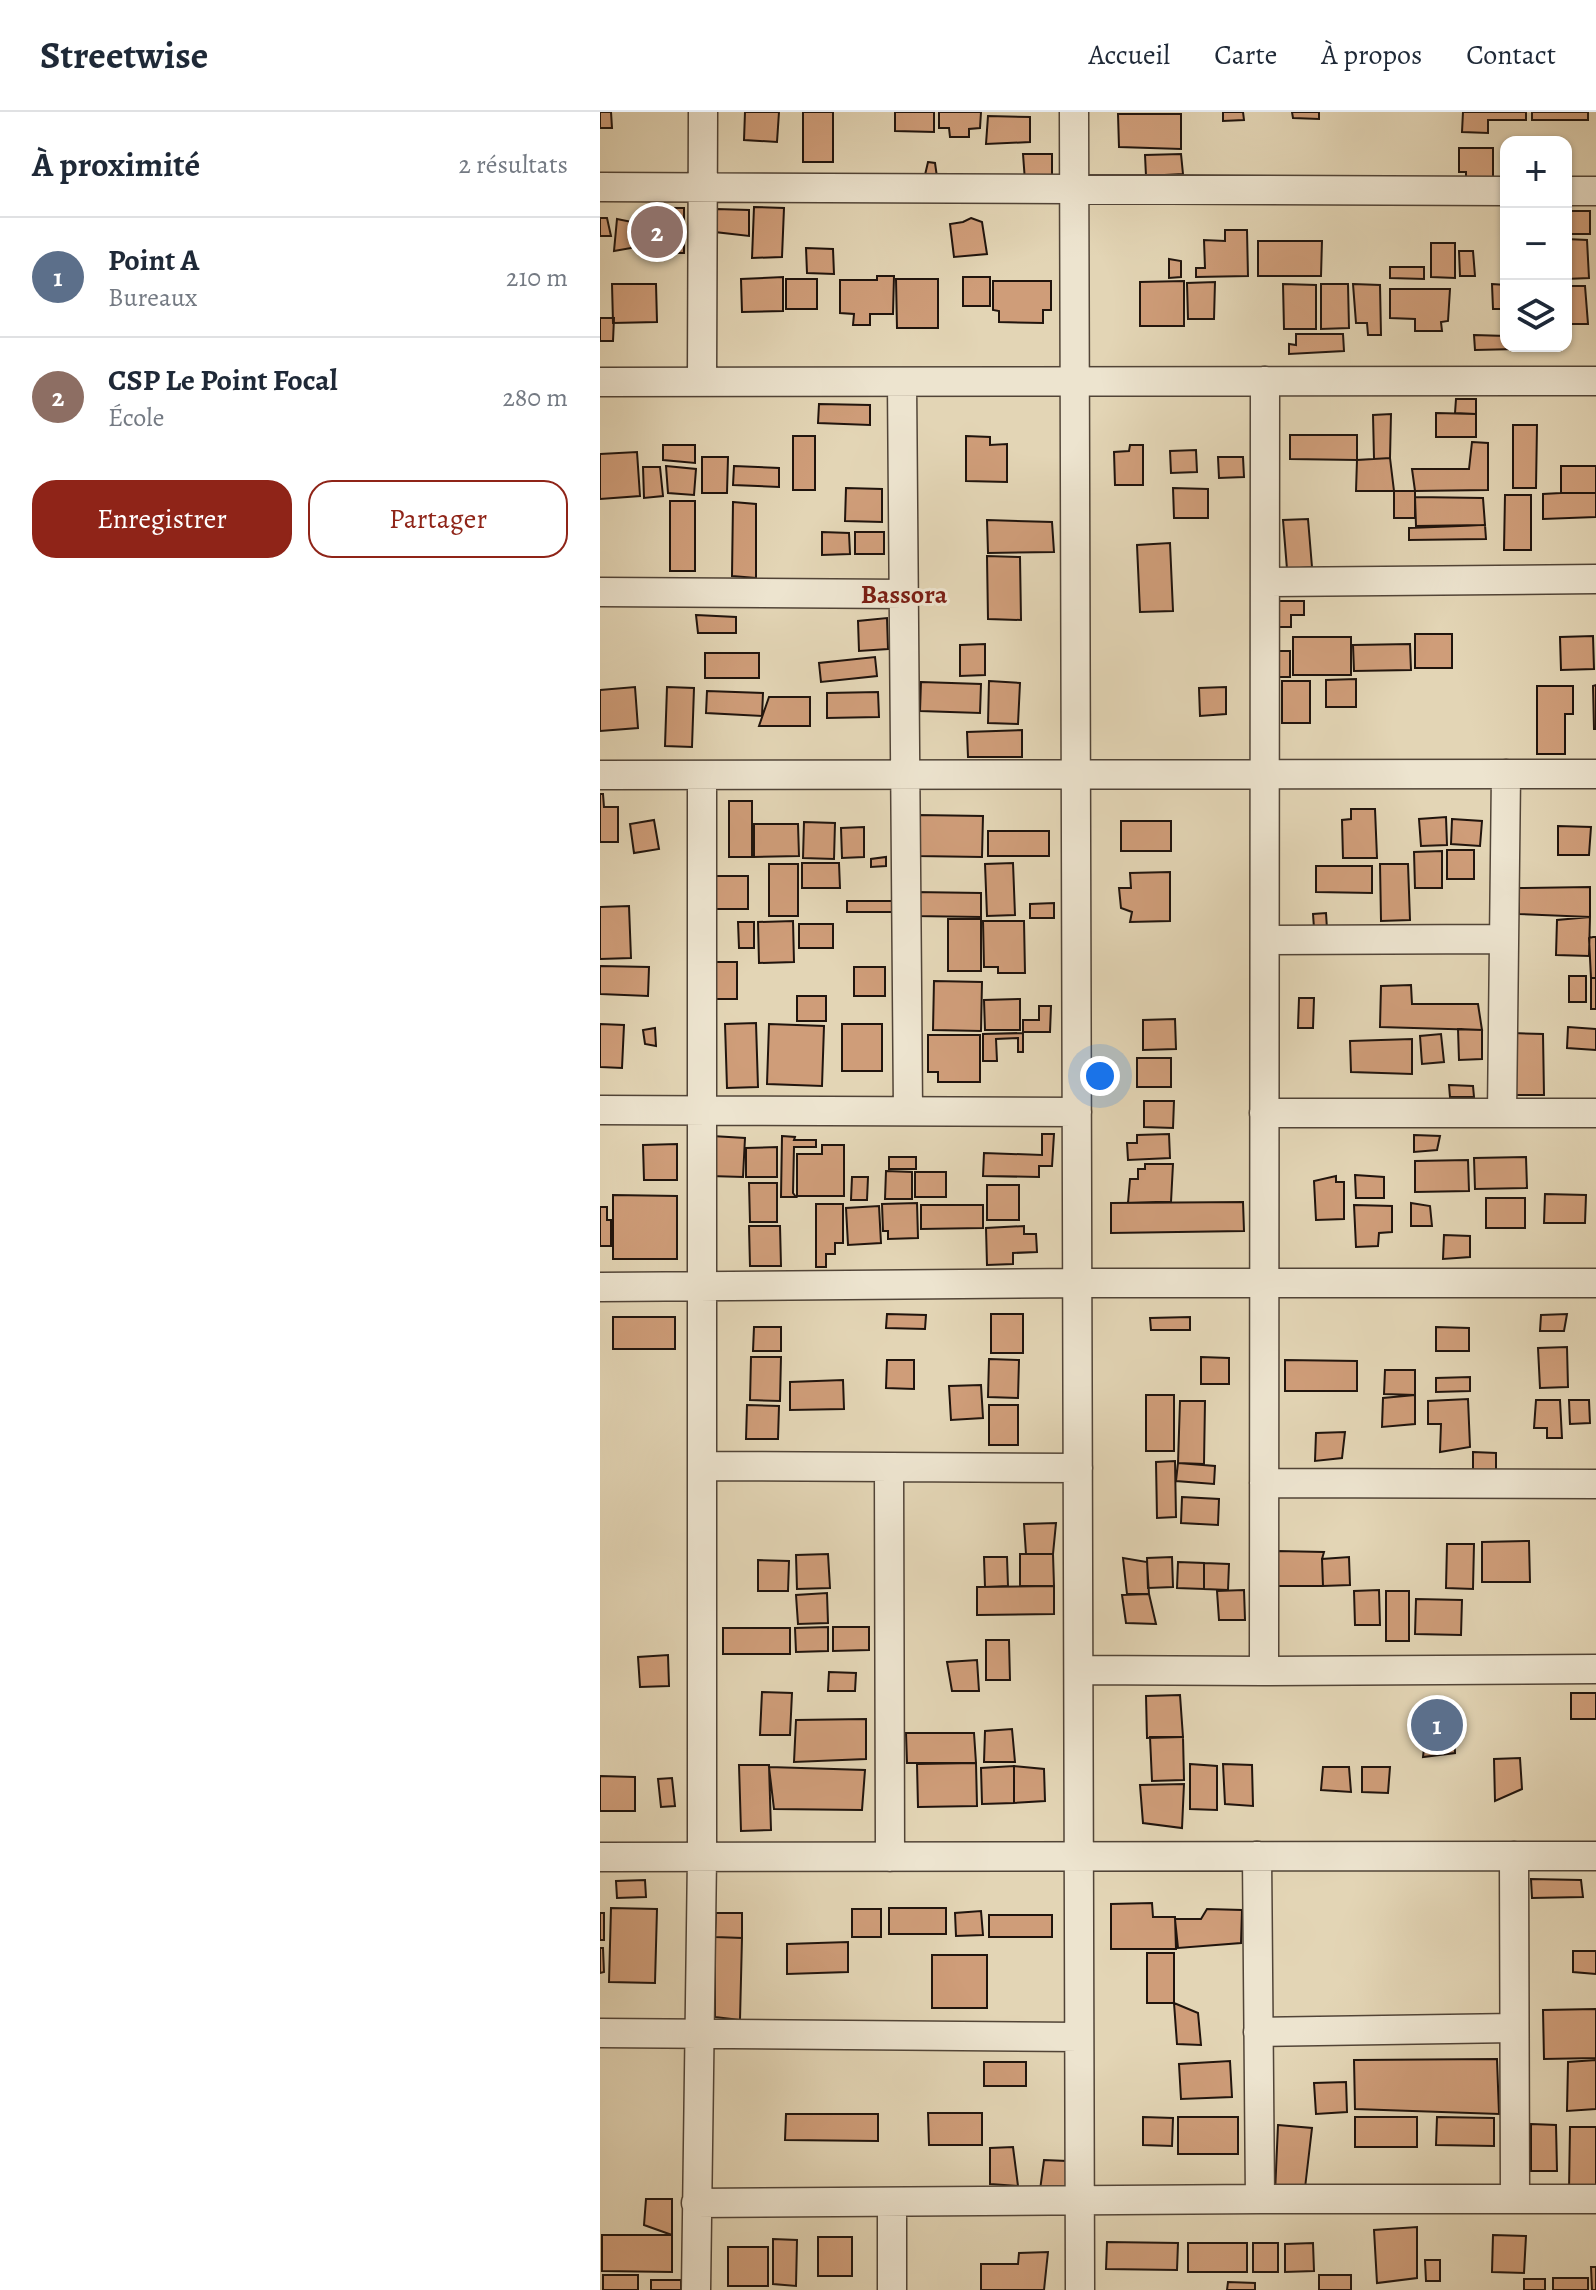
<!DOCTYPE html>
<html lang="fr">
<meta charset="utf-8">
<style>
:root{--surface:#fff;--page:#f2f2f3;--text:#1f2937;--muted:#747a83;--line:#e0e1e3;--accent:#8f2418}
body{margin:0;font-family:Alegreya,serif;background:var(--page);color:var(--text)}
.controls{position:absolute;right:24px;top:24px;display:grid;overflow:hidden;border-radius:16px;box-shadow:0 2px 6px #0004}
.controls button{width:72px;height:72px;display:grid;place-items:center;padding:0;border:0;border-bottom:2px solid var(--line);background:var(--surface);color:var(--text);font:40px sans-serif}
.you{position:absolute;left:500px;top:964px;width:28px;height:28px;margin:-20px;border:6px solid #fff;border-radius:50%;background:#1a73e8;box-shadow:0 0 0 12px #1a73e833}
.badge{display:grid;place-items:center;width:52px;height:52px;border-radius:50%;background:var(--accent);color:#fff;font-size:26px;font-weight:700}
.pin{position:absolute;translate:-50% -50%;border:4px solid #fff;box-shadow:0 2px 8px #0006}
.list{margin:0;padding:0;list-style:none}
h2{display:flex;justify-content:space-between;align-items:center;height:104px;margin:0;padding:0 32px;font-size:34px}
h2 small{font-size:26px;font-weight:400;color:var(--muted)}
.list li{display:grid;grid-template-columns:52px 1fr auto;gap:24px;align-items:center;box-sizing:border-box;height:120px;padding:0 32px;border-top:2px solid var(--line)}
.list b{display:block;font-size:30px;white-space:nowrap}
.list p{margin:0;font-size:26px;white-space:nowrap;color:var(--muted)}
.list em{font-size:26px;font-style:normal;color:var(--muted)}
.actions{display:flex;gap:16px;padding:24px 32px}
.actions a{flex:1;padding:18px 0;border:2px solid var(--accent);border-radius:24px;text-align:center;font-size:28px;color:var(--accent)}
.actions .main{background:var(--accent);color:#fff}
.icon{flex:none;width:44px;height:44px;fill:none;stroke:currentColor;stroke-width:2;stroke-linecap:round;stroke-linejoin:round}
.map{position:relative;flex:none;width:996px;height:2178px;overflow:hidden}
header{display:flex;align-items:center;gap:48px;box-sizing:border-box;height:112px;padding:0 40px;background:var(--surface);border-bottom:2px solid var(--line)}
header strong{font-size:38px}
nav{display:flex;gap:44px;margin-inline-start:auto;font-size:28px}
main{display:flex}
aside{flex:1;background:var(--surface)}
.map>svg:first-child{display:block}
.building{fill:#cf9d79;stroke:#20140d;stroke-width:2}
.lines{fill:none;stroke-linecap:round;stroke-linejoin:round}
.minor-casing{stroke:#514437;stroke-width:31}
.minor{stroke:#ede4cf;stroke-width:28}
.labels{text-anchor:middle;stroke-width:6;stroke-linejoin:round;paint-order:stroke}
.neighbourhood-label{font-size:26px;font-weight:bold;fill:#7a1f14;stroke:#ede4cf}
</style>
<header>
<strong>Streetwise</strong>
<nav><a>Accueil</a><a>Carte</a><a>À propos</a><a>Contact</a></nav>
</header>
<main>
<aside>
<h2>À proximité<small>2 résultats</small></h2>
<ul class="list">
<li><span class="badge" style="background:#5c6f8a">1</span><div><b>Point A</b><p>Bureaux</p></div><em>210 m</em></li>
<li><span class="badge" style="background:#8d6e63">2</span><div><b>CSP Le Point Focal</b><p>École</p></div><em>280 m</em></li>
</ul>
<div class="actions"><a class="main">Enregistrer</a><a>Partager</a></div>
</aside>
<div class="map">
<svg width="996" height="2178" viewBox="0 0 996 2178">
<rect width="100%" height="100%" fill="#e3d5b5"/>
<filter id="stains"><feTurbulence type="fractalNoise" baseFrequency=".0025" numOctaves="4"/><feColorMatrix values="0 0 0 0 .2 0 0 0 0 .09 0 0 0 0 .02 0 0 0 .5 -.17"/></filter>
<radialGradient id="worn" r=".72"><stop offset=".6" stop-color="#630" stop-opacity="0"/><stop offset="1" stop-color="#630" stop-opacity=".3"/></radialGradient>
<path class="building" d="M0 0H11L12 16H0Z
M145 0H179L177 30 144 28Z
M203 0H233V50H203Z
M295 0H334V20L295 19Z
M339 0H381L380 16 369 17V25H350L349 16H339Z
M623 0H643L644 8 623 9Z
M692 0H719V7L693 6Z
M863 0H926V8H888V21L862 20Z
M932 0H988V8H932Z
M518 2H581V37L519 35Z
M388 4 430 5V30L386 32Z
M859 36H893V66H866V60H859Z
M423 42H452V69H425Z
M581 42 583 62 546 64 545 43Z
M328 50 335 51 337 65 325 63Z
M154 95 184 96 182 145 152 146Z
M57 96H84V141H71L70 119 58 117Z
M116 97 149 98V124L115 120Z
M966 99H990V122H966Z
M0 106H7L11 124H0Z
M371 106 382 110 387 142 354 145 350 112 363 110Z
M17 107 37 111V135L14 139Z
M625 118H647L648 164 596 165V156H605L604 128 625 129Z
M966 127 987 128 989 166 966 167Z
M658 129H722L721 164H658Z
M831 131H855V166L831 165Z
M206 136 233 137 234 162 207 161Z
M859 139H873L875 164H860Z
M569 147 581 149V165L569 166Z
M790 155H824V167L790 166Z
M277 164H294L293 202H270V213H253L254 202 240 201V168H277Z
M183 165V199L142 200 141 167Z
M363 165H390V194H363Z
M186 167H217V197H186Z
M296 167H338V216H297Z
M393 169H451V198H443V211L399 210V199L393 198Z
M584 169V214H540V170Z
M615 170 614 207H588L587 171Z
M12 172H56L57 210 13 211Z
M683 172 716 173V217H684Z
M721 172H748L749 216 721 217Z
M753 172 780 173 781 223H768L767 211H756Z
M892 172 906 173V197H893Z
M966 174H985L988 212H966Z
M790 177H850L848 209 841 210 842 219H815V207L790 206Z
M0 206H14L13 229H0Z
M696 222H743L744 239 689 242V232L696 233Z
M874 223 906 224V234H916V237L875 238Z
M856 287H876V302L855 301Z
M219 292 270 293V313L218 311Z
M836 301 876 302V325H836Z
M791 302 790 346 774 347 773 303Z
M913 313H937L936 376H913Z
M690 323H757V348L690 347Z
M193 324H215V378H193Z
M366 324 390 325V333L407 332V370L366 369Z
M872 330 888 331V378L815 379 812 357H869Z
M63 333H95V351L63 348Z
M530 333H543V373H515L514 340 529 339Z
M596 338 597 360 571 361 570 339Z
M37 340 40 384 0 387V342Z
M102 345H128L127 381H102Z
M618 345H643L644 365 619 366Z
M790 346 794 379H756L757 348Z
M66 354 96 357 94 383 68 381Z
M134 354 179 356V375L133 373Z
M961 354H996V381H961Z
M43 355H60L63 384 44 386Z
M246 376 282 377V410L245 409Z
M573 376 608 377V406H574Z
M794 379H815V406H794Z
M961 381H996V405L943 407V382Z
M905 383H931V438H904Z
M815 385 883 386 885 413 816 414Z
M70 389H95V459H70Z
M133 390 156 392V466L132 464Z
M708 407 712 455 687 457 683 408Z
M387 408 452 410 454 440 388 441Z
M885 413 886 427 809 428V416Z
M222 420 249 421 250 442 222 443Z
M255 420H284V442H255Z
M570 431 573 499 540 500 537 433Z
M387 444 420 445 421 508 388 507Z
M679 489H704V503H691V515H679Z
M96 503 136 505V521H98Z
M287 506 288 537 259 539 258 509Z
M815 522H852V556H815Z
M993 524 994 557 961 558 960 525Z
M693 525H751V563H693Z
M385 532V563L360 564V533Z
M810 532 811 558 754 559 753 533Z
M678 539H690V565H678Z
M105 541H159V566H105Z
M275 545 277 564 221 570 219 551Z
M756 567V595H726V568Z
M389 569 420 571 418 612 388 611Z
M682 569H710V611H682Z
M321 570 381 572 380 601 320 599Z
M996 573V617H994L993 574Z
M937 574H973V602H965V642H937Z
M35 575 38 616 0 619V578Z
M67 575 94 576 92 635 65 634Z
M626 575V602L600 604 599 576Z
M107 579 163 581 162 604 106 601Z
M278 580 279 605 227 606V581Z
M169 585H210V614H159Z
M422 618V645H368L367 620Z
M0 682H3L4 695H18V730H0Z
M129 689H152V745H129Z
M751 697H775L777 746H743L742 708 751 707Z
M318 703 383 704 382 745 317 744Z
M846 705 847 733 821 734 819 707Z
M852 707 882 709 880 734 851 732Z
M54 708 59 737 34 741 30 712Z
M521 709H571V739H521Z
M204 710 235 711 234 747 203 746Z
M154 712H198L199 744 154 745Z
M958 714 991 715 989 743H958Z
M264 715V745L242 746 241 716Z
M388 719H449V744H388Z
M847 738H874V767H847Z
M842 739V776H815L814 740Z
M286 745V754L271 755V747Z
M202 751H239L240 776H202Z
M413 751 415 803 387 804 385 752Z
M169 752H198V804H169Z
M780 752H808L810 808 781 809Z
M716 754H772V781L716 780Z
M570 760V809L530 810 532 800 521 796 519 776H531L530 761Z
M112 764H148V797H112Z
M990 775V805L919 802V776Z
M314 780 381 781V805L314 804Z
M247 789H293L294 800H247Z
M454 791V806H430V792Z
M29 794 31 846 0 847V795Z
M726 801 727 817 714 816 713 802Z
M990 805 989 844 956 843 957 808Z
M348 807H381V859H348Z
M193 809 194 850 159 851 158 810Z
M383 809H424L425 861H398V855H384Z
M138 810H154V836H139Z
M199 812H233V836H199Z
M993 825H996V866H991L989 826Z
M111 850H137V887H111Z
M0 854 49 855 48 884 0 882Z
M254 855H285V884H254Z
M969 864H986V890H969Z
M991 866H996V897H991Z
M334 869 382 870 381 919 333 918Z
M811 873 812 892H878L882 918 780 915 781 874Z
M197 884H226V909H197Z
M699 886H714L713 916H698Z
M420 887V918H385L384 888Z
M439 894H451L450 920H423V908H439Z
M575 907 576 937 543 938V908Z
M156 911 158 975 127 976 125 912Z
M0 912 24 913 22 956 0 955Z
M169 912 224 914 222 974 167 972Z
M242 912H282V959H242Z
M968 915 996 917V938L967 936Z
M55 916 56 934 45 932 43 918Z
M858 917 882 918V947L859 948Z
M423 921V940H418V926L396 927 397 949H383V922Z
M912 921 943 922 944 983H914Z
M841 922 844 950 822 952 820 924Z
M328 923H380V970H338V960H328Z
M812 927V962L751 960 750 929Z
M537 946H571V975H537Z
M849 973 873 974 874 985H850Z
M544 989H574L573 1016 544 1015Z
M442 1022H454L452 1054H439V1065L383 1064 384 1041 442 1043Z
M569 1022 570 1046 528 1048 527 1031H537V1023Z
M814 1023 840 1024 837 1038 814 1040Z
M112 1024 145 1026 143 1065 110 1064Z
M182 1024 195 1025 194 1028H216V1035H194L193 1081 196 1085H181Z
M77 1032V1068H44L43 1033Z
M222 1033H244V1084H197V1042H222Z
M177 1035V1065H146V1036Z
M289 1045H316V1057H289Z
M926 1045 927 1076 875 1077 874 1046Z
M868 1048 869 1079 815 1080V1049Z
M545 1052H573L571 1090 528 1091 530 1067H538V1057H545Z
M286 1059 312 1060V1087H285Z
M315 1060H346V1085H315Z
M755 1063 784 1065V1086H756Z
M736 1064V1070H744V1107L716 1108 714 1069Z
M252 1065H268L267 1088H251Z
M149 1071H177V1110H150Z
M387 1073H419V1108H387Z
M945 1082 986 1083 985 1111H944Z
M13 1083 77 1084V1147H13Z
M886 1086H925V1116H886Z
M643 1090 644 1119 511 1121V1091Z
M317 1091 318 1126 288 1127V1119H283L282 1092Z
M811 1091 830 1094 832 1114H811Z
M216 1092H243V1131H235V1142H226V1155H216Z
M321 1093H383V1116L321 1117Z
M754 1093 792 1094V1120L779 1121 778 1134 756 1135Z
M279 1094 281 1131 248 1133 246 1096Z
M0 1095H7V1108H11V1134H0Z
M149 1114H180L181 1154H150Z
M424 1114V1122H436L437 1140 413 1141V1152L387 1153 386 1116Z
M844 1123 870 1124V1145L843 1147Z
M287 1202 326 1203 325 1217 286 1216Z
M391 1202H423V1241H391Z
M967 1202 964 1219H940L941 1203Z
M13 1205H75V1237H13Z
M590 1205V1218H551L550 1206Z
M154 1215H181V1239H153Z
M836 1215 869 1216V1239H836Z
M967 1235 968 1275 940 1276 938 1236Z
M151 1245H181L180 1289 150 1288Z
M601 1245 629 1246V1272H601Z
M389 1247 419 1248 418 1286 388 1285Z
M287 1248H314V1277L286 1276Z
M685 1248 757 1249V1279H685Z
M785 1258H815V1283L784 1282Z
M870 1265V1279L836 1280V1266Z
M243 1268 244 1297 190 1298V1270Z
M381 1273 383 1306 351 1308 349 1274Z
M546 1283H574V1339H546Z
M815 1283V1312L782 1315 783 1286Z
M868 1287 870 1335 840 1340 841 1312H828V1289Z
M936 1288H960L962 1326H947V1316H934Z
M969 1288H989L990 1311 970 1312Z
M580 1289H605L604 1352 578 1351Z
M147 1293 179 1294 178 1327H146Z
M389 1293H418V1333H389Z
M745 1320 742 1346 715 1349 716 1321Z
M873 1340 896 1341V1363H873Z
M575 1349 576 1405 557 1406 556 1350Z
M578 1351 615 1354 614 1372 576 1369Z
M582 1385 619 1387 618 1413 581 1411Z
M456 1411 453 1442H426L424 1412Z
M929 1429 930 1470H882V1430Z
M847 1432H874L873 1477 846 1476Z
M677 1439 724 1440 722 1447 723 1474H676Z
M228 1442 230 1476 197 1477 196 1443Z
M420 1442H453L454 1474H420Z
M384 1445H407L408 1474 385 1475Z
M572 1445 573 1475 548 1476 547 1446Z
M749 1445 750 1473 723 1474 722 1447Z
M523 1446 547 1450 549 1482H527Z
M158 1448 189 1449 188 1479H158Z
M578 1450 604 1451V1477L577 1476Z
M604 1451 629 1452 628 1478 604 1477Z
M454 1474V1502L377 1503V1475Z
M644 1478 645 1508H619L617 1479Z
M779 1478 780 1513H755L754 1479Z
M786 1479H809V1529H786Z
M227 1481 228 1511 198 1512 196 1483Z
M549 1482 556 1512 526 1511 522 1483Z
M816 1487 862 1488 861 1523 815 1522Z
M228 1515V1539L196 1540 195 1516Z
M233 1515H269V1538L233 1539Z
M123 1516H190V1542H123Z
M386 1528H409L410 1568H386Z
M68 1543 69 1574 40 1575 38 1545Z
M377 1548 379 1579H352L347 1550Z
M229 1560 256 1561 255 1579H228Z
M162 1580 192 1581 190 1623H160Z
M971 1581H996V1607H971Z
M580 1583 583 1625 547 1626 546 1584Z
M266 1607V1647L194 1650 196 1608Z
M827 1610 854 1615 855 1641 823 1645Z
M412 1617 415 1650H384L385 1619Z
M306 1621H374L376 1651H307Z
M550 1625H583L584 1668 552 1669Z
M920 1646 922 1677 895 1689 894 1647Z
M376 1651 377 1694 318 1695 317 1652Z
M590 1652 617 1654V1698L590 1697Z
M623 1652 652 1653 653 1694 625 1692Z
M139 1653H169L171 1718 141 1719Z
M414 1654V1691L382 1692 381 1656Z
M414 1654 444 1657 445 1689 414 1691Z
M169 1655 265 1658 262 1698 174 1697Z
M723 1655H749L751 1680 721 1678Z
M762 1655H790L788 1681 762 1680Z
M0 1664 35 1665V1699H0Z
M72 1666 75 1694 61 1695 58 1667Z
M584 1672 582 1716 543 1711 540 1673Z
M931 1767 981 1768 983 1785 932 1786Z
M45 1768 46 1785 17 1786 16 1769Z
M552 1791 553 1805H575L576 1837H511V1792Z
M11 1796 57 1797 55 1871 9 1870Z
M289 1796H346V1822H289Z
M252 1797H281V1825H252Z
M607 1797 642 1798 641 1831 578 1836 575 1807H601Z
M381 1799 383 1823 356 1824 355 1801Z
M0 1801H4V1828H0Z
M116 1801H142V1826L115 1825Z
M389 1803H452V1825H389Z
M115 1825 142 1826 140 1908 115 1905Z
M248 1830V1860L187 1862V1832Z
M0 1836H3L4 1860 0 1861Z
M973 1839H996V1862L973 1860Z
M547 1841H574V1891H547Z
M332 1843H387V1896H332Z
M574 1891 598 1901 601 1933 577 1932Z
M996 1897V1946L944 1947 943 1898Z
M897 1947 899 2002 755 1997 754 1948Z
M996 1948V1997L967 1999 968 1950Z
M630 1949 632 1985 581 1987 579 1952Z
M384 1950H426V1974H384Z
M746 1970 747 2000 716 2002 714 1971Z
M328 2001H382V2033H329Z
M186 2002H278V2029L185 2028Z
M543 2005 573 2006 572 2034 543 2033Z
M578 2005H638V2042H578Z
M755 2005H817V2035H755Z
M837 2005 894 2006V2034L836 2033Z
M931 2012 956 2013 957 2059H931Z
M678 2013 712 2016 705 2076 675 2081Z
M970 2015H996V2079H969Z
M413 2035 418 2074 390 2072V2036Z
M444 2048 467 2049V2080L440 2078Z
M46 2087H72V2123L44 2113Z
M817 2115V2166L777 2171 774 2118Z
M2 2123H72V2160L2 2159Z
M893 2123 926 2124 924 2161 892 2160Z
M218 2125H252V2164H218Z
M173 2127 197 2128 196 2174 173 2172Z
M507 2130 578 2131 577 2158 506 2157Z
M588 2131H647V2160H588Z
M653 2131H678V2160H653Z
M713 2131 714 2159 685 2160V2132Z
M128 2135H168V2174H128Z
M448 2140 444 2178H381V2152H418L419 2141Z
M825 2148H840V2169H826Z
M991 2155H996V2178H992Z
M3 2163H38V2178H3Z
M719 2163H751V2178H719Z
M953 2166H988V2178H953Z
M924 2167H945V2178H924Z
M51 2168H81V2178H51Z
M628 2170 655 2171V2178H627Z"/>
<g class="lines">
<defs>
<path id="minor" d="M474 0 480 2178
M0 75 906 79
M966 79H996
M0 270 996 269
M102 270 103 0
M302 270 308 999
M665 470 996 467
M0 480 304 482
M0 663 996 662
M665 828 904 827
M0 998 477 1000
M664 1001H996
M902 1001 906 662
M0 1175 483 1171H996
M102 1354 478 1356
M289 1356 290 1745
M664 1371 996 1372
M479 1558 664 1559 996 1557
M664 1559 665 269
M657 1744 660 2087
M914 1744 915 2087
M0 1745 996 1744
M658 1920 914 1916
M0 1921 479 1925
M96 2091 660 2087H996
M96 2178 102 1745V663
M292 2178V2090"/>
</defs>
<use href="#minor" class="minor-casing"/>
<use href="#minor" class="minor"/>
</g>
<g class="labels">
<g class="neighbourhood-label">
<text x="304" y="491">Bassora</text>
</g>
</g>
<rect width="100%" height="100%" filter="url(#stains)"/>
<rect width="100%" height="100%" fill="url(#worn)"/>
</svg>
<div class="controls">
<button>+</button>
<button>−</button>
<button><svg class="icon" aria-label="layers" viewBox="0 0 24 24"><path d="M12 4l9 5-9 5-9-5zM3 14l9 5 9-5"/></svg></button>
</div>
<div class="you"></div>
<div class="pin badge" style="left:837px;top:1613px;background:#5c6f8a">1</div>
<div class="pin badge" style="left:57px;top:120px;background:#8d6e63">2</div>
</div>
</main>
